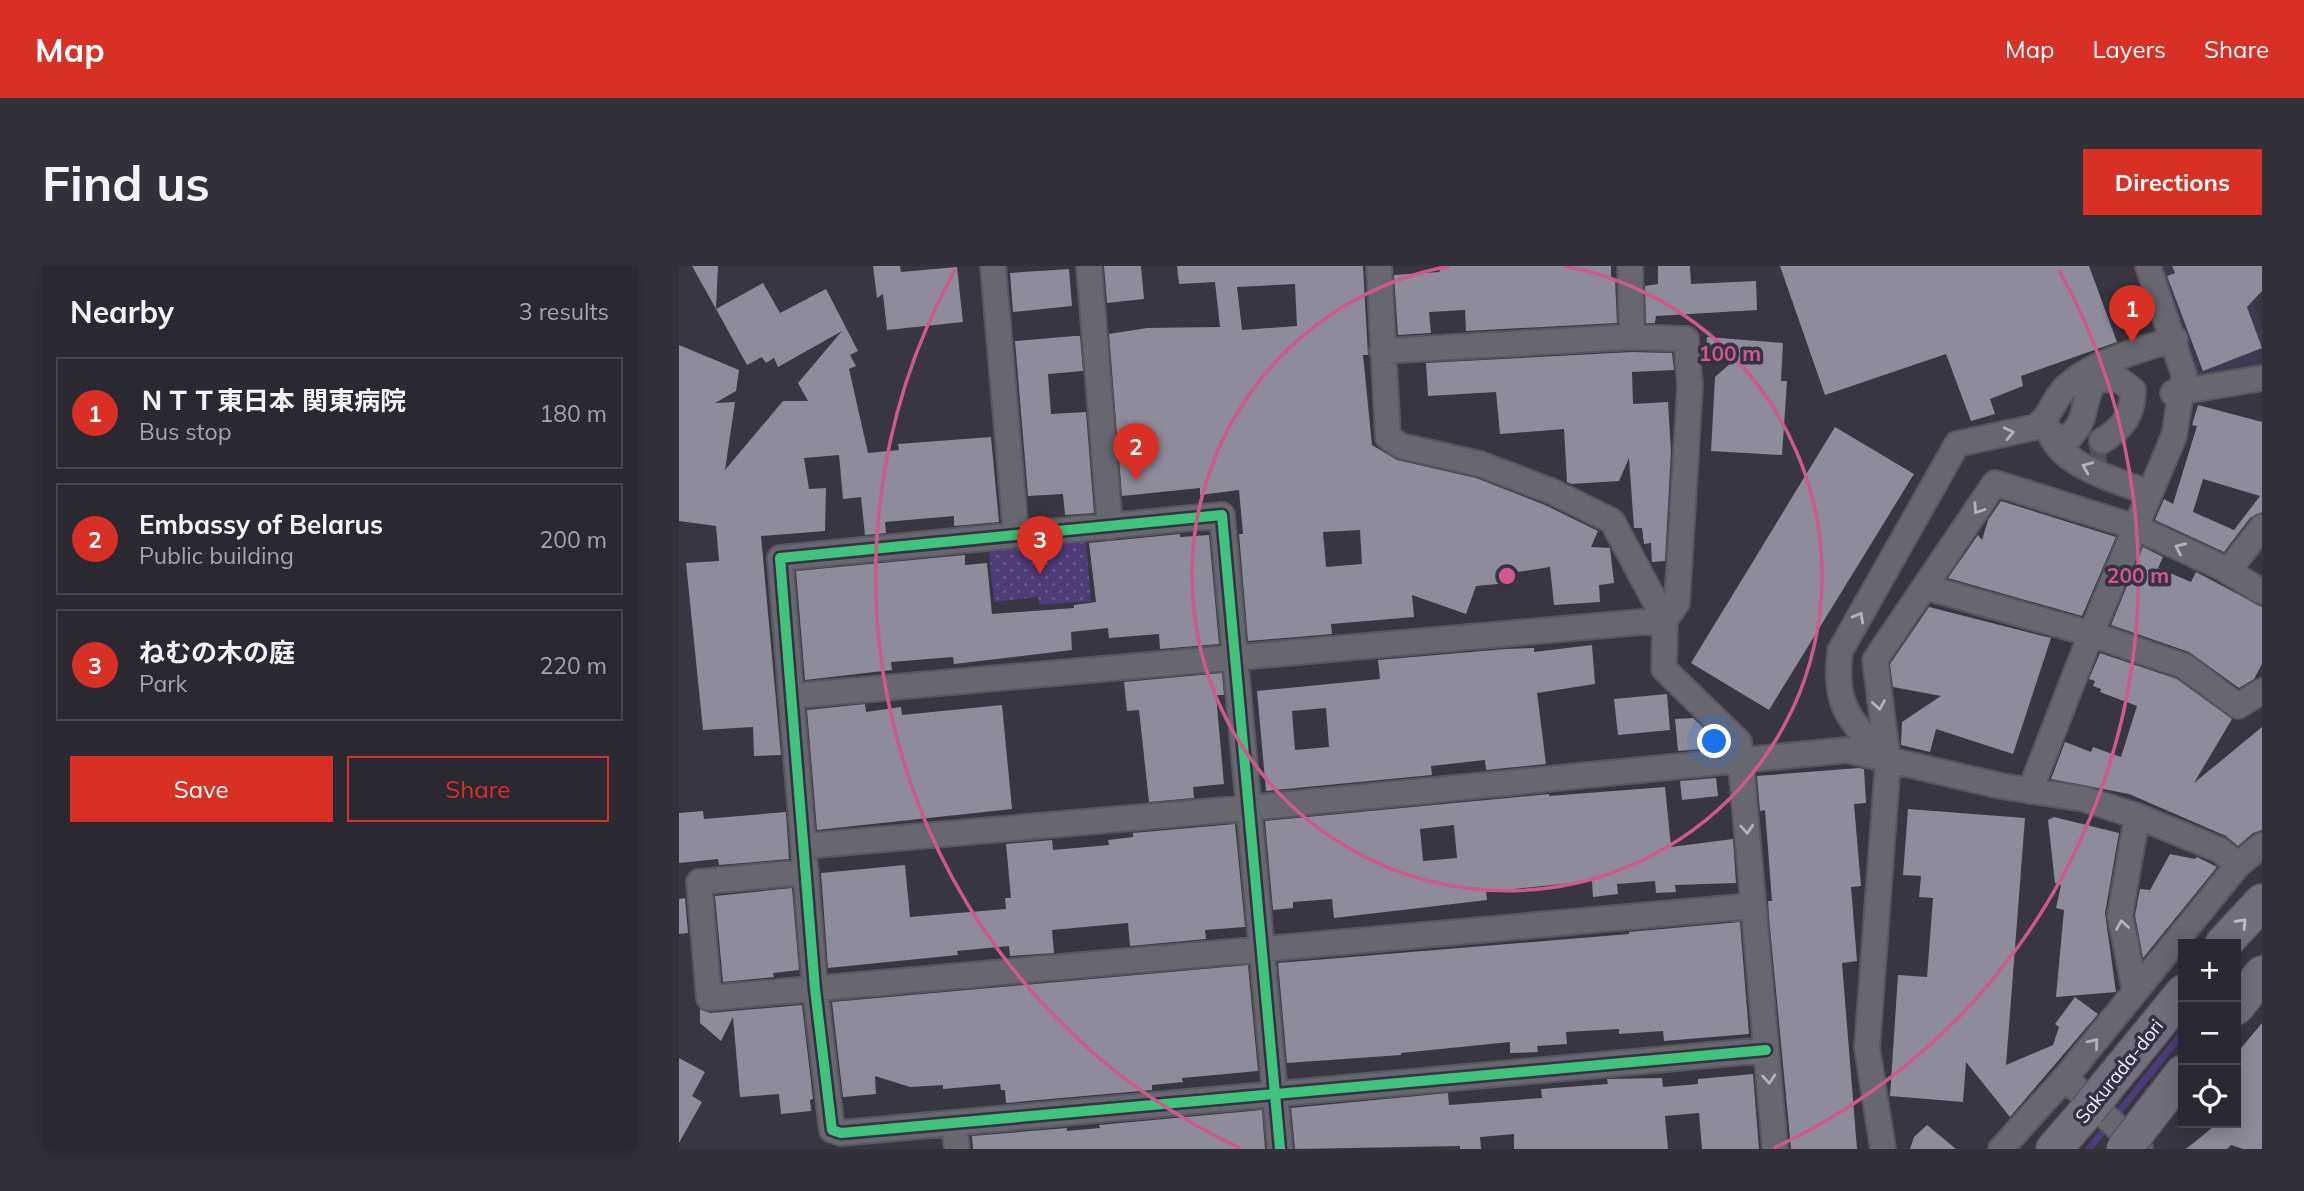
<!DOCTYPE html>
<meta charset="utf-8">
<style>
:root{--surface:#2a2830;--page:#323038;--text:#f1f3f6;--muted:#a5a6ab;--line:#46444c;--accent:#d93025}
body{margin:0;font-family:Mulish,"Noto Sans JP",sans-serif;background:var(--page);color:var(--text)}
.controls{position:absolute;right:21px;bottom:21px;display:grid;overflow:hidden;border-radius:0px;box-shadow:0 4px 18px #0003}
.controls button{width:63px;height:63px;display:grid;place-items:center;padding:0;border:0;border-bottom:2px solid var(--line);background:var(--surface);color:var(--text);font:35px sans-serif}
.you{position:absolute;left:1036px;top:476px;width:24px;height:24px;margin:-18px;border:5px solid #fff;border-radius:50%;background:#1a73e8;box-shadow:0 0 0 10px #1a73e833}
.badge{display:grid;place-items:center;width:46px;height:46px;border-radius:50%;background:var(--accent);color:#fff;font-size:23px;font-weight:700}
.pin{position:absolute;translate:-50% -58px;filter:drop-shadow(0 2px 4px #0008)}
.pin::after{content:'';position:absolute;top:37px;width:24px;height:21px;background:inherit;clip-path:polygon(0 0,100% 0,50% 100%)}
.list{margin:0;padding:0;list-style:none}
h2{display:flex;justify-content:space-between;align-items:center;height:91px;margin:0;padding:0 28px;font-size:30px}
h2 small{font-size:23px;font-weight:400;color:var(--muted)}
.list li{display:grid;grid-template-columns:46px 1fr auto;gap:21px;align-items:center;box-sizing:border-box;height:112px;margin:0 14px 14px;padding:0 14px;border:2px solid var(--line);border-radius:0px}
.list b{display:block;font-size:26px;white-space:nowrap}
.list p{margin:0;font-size:23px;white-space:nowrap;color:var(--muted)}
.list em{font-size:23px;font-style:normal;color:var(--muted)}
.actions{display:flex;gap:14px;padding:21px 28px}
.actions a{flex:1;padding:16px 0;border:2px solid var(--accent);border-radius:0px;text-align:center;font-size:24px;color:var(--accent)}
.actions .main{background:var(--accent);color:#fff}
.icon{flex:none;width:38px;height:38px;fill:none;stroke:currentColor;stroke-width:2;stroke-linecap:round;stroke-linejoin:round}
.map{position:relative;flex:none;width:1583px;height:883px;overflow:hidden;border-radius:0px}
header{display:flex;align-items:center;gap:42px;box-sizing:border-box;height:98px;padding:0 35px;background:var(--accent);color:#fff}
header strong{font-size:33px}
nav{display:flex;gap:38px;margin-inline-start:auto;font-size:24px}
.intro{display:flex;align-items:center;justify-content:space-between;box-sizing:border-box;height:168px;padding:0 42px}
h1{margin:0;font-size:49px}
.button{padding:18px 32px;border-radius:0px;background:var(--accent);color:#fff;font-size:24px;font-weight:700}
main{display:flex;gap:42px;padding:0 42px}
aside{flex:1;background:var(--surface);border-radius:0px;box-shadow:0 4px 18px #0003}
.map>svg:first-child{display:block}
.built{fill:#3e3950}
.green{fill:#4e3c79}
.park{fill:url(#park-dots)}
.building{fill:#8e8b9a;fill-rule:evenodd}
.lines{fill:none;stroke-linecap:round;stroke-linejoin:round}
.minor-tunnel{stroke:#54525c;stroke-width:24;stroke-dasharray:24 12;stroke-linecap:butt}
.minor-casing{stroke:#57555e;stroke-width:28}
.highway-casing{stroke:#57555e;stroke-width:38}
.minor{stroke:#68666e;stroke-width:24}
.highway{stroke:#726f7c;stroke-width:35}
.highway-bridge-casing{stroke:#57555e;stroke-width:38;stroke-linecap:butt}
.highway-bridge{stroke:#726f7c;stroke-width:35}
.cycleway-casing{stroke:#353244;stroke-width:15}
.cycleway{stroke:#40c37c;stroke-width:10}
.oneway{stroke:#b4b2bc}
.oneway2{stroke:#bfbcc9}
.ring{fill:none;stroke:#d0598b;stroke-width:3.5}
.labels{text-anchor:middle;stroke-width:7;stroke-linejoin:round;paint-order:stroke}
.street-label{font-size:19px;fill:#f2f0fc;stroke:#353244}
.centre{fill:#d0598b;stroke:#353244;stroke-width:3.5}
.ring-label{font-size:21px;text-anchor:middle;font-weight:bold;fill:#d0598b;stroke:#353244;stroke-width:7;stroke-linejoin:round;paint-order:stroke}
</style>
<header>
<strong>Map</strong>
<nav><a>Map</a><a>Layers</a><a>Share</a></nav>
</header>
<div class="intro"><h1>Find us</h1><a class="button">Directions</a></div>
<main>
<aside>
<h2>Nearby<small>3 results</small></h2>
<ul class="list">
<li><span class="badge">1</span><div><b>ＮＴＴ東日本 関東病院</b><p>Bus stop</p></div><em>180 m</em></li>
<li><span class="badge">2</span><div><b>Embassy of Belarus</b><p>Public building</p></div><em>200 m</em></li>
<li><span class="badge">3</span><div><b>ねむの木の庭</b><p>Park</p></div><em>220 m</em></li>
</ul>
<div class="actions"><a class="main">Save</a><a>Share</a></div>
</aside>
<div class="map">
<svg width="1583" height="883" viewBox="0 0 1583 883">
<defs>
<pattern id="park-dots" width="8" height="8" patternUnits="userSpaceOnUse" patternTransform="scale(1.75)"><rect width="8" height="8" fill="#4e3c79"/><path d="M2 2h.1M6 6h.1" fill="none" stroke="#68588d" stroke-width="1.8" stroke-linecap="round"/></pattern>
</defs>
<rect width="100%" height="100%" fill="#383640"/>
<path class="built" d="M1478 0H1561L1583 62V104L1512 119Z"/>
<path class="green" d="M1504 761V772L1414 883H1406Z"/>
<path class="park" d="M407 275 412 335 361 339 359 331 315 336 310 284Z"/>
<path class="building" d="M13 0H39L37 43Z
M194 0H221L222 6 278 1 284 56 208 64 204 28 198 32Z
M425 0H462L465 33 428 37Z
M498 0H684L689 89H684L693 179 718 194 797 212 866 239 919 265 912 281 931 282 935 317 920 319 921 336 875 339 871 301 838 306 839 316 797 320 787 348 733 329 735 351 652 358 653 368 569 375 560 268H564L560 224 521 229V222L443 230 430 68 468 62 541 61 536 16 500 18ZM616 18 618 60 563 64 558 21ZM681 264 683 298 647 301 644 266Z
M764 0H932V12H936L938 57 787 65 786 44 750 46 752 67 719 69 715 9 760 6Z
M979 0H1011L1012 18 1077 15 1078 44 977 50 976 57H967L966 20 979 18Z
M1101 0H1410L1438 76 1342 110 1344 120 1311 133 1316 148 1292 155 1267 88 1146 129Z
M1493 0H1583V25L1568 41 1583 82 1524 105 1488 10 1496 7Z
M390 3 393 40 334 46 331 7Z
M84 17 101 47 147 23 179 85 171 89 177 100 170 103 189 187 220 184 219 178 312 171 320 256 275 260V250L206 256 207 267 186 269 182 231 164 233 160 189 125 192 130 223 147 222 146 265 82 270 102 489 75 490 74 461 24 464 7 297 40 295 37 260 0 255V79L60 104 57 125 36 137 56 136 46 204 104 135H129L119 117 163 65 99 101 95 92 87 97 83 91 68 99 37 43Z
M395 70H401L404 105 369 108 372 148 407 146 415 247 386 249 384 228 349 230 336 75Z
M1028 71 1104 77 1102 115H1108L1103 189 1032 185 1036 111 1061 89 1027 87Z
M953 86 993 87 995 104 953 106 954 138 989 136 992 185 986 295 973 296 972 277 965 278 963 262H955L950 192 940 215 892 218 888 216 885 163 821 168 817 126 749 130 747 97Z
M1519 139 1583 156V246L1571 252 1545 286 1476 254 1485 233 1494 238 1518 160 1513 159ZM1524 213 1581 230 1555 264 1514 246Z
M1156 161 1235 208 1090 444 1012 397Z
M1322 235 1437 271 1403 350 1269 312 1299 269 1303 274 1309 254Z
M501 268V271L530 269 540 378 481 383 480 368 430 372 429 362 392 366 393 384 275 398 274 391 212 396 213 404 126 414 117 305 286 289V299L308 297 313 348 395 342V339L417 336 410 277Z
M1464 281 1484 291 1479 302 1512 316 1517 306 1583 341V398L1575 413 1560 422 1510 386 1432 359Z
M1250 341 1372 372 1334 488 1257 463 1251 486 1222 479 1223 456 1262 430 1214 421 1211 398Z
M913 379 916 418 858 427 867 498 807 504 806 494 752 500 753 509 587 525 578 425 701 413 699 394 827 383 855 382V386ZM647 442 650 481 616 484 613 445Z
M1421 387 1498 413 1553 453 1515 517 1583 461V564L1574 567 1559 580 1547 570 1450 528 1372 513 1386 476 1412 486 1414 481 1442 491 1458 440 1421 426 1422 423 1414 420 1416 415 1410 413Z
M543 407 545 429H537L545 518 514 521 515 532 470 536 460 444 448 445 445 416Z
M988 428 991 464 939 469 935 433Z
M186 438 187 446 222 441 223 449 323 439 333 543 138 564 128 444Z
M1014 452 1032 469 1033 482 999 485 996 453Z
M1180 502 1185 503 1187 537 1175 538 1182 620 1172 621 1178 695 1163 697 1178 883H1112L1090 651 1089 635H1093L1086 544 1081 545 1078 510Z
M1037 512 1039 530 1003 534 1001 515Z
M986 521 992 581 1054 573 1057 617 996 619 997 626 977 627 976 615 938 618 939 628 914 631 913 615 807 626 808 634 655 652 653 633 614 636V642L594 644 586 555 870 528V530ZM775 559 778 592 744 595 741 563Z
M1229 543 1346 552 1327 799 1374 779 1380 761 1376 758 1396 731 1419 748 1331 851 1287 796 1284 836 1211 830 1219 709 1248 711 1254 632 1240 631 1242 610 1224 609Z
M24 545 25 553 107 546 110 593 40 599 39 593 0 597V547Z
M1375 551 1440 567 1426 647 1437 726 1377 731 1385 644 1377 642 1382 619 1376 617 1369 554Z
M556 558 566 661 526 664 527 673 451 680 449 657 373 664 375 687 331 690 330 680 278 685 279 689 149 702 142 607 226 599 231 651 327 643 326 632H332L327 578 373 574 374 584 430 579 429 574 454 571V567Z
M1491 588 1516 593 1518 591 1538 601 1464 692 1456 649 1461 623 1471 624Z
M113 622 120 704 94 707 95 711 44 716 36 630Z
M6 632 9 667 0 668V633Z
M1061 656 1070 768 985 775 984 765 940 768V763L887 766 888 778 858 780 859 786 831 787V776L722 787V789L608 797 599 697 950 668V666Z
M569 699 579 805 503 812 504 816 473 819V824L327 837 326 824H322L321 818 264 823V819L231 821 196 810 197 828 164 831 153 736Z
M123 739 134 833 131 834 132 845 102 848 100 828 61 831 54 751 42 775 21 757V743L31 747Z
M1583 757V883H1564L1552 879 1548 883H1507L1539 857H1557V788Z
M0 792 26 806 13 830 23 836 0 877Z
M1074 808 1080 883H1023L1020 847 986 850 989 883H835V868L801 871 802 883H781V880L616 883 612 842 769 827 770 839 863 832 862 823 929 818 928 813 983 812 984 821 1019 818V813Z
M583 844 586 883H294L293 870 388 862V865L421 862 420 859Z
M1248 859 1277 883H1231L1235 871Z"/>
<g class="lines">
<path class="minor-tunnel" d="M1411 187 1426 184"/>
<defs>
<path id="minor" d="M314 0 337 269
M410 0 431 261
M700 0 709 171 722 180 801 198 872 225 933 255 986 354 985 403 1060 476 1096 883
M703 85 953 71
M1494 127 1583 112
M1370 164C1380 200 1438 214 1470 227
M1372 169 1389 173C1412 150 1400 139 1416 114L1439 113 1454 124C1454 149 1444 162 1423 175
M1549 305 1583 261
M1246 321 1412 368 1505 400 1559 440 1583 425
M112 430 986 354 998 337 1011 120 1007 73 953 71 951 0
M1208 494C1172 454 1154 443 1161 385L1278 178 1357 161C1371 151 1374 134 1386 122 1413 96 1460 84 1496 73
M1351 525 1412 368 1495 170 1505 109 1469 0
M125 580 569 542 1168 484 1322 520 1405 533 1458 550
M127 606 20 616 30 732 1073 640
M1456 726 1441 649 1458 550 1541 584 1559 599
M1386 812 1461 883
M275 857 278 883
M601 883 543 249 101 292 136 723 153 864 162 867 1087 784
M1204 883 1188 782 1209 495 1196 394 1316 217 1456 261 1544 302 1583 326
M1322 883 1386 812 1559 599 1583 579"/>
<path id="highway" d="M1544 678 1583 636
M1557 741 1583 708
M1428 820 1504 727
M1468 853 1504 807
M1375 883 1408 845"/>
</defs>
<use href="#minor" class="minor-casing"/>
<use href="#highway" class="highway-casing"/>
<use href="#minor" class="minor"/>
<use href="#highway" class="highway"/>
<defs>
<path id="highway-bridge" d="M1408 845 1428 820
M1445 883 1468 853"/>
</defs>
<use href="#highway-bridge" class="highway-bridge-casing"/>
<use href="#highway-bridge" class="highway-bridge"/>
<defs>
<path id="cycleway" d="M601 883 543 249 101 292 136 723 153 864 162 867 1087 784"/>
</defs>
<use href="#cycleway" class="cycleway-casing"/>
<use href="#cycleway" class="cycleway"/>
</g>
<defs><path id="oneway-chevron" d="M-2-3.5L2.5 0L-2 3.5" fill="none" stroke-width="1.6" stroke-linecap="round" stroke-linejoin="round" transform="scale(1.75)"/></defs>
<g class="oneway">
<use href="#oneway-chevron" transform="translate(1330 167) rotate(-12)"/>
<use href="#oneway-chevron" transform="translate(1408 201) rotate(-157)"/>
<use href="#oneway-chevron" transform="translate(1299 243) rotate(124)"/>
<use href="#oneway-chevron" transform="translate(1501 282) rotate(-155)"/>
<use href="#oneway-chevron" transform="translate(1180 351) rotate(-61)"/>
<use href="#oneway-chevron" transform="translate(1200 439) rotate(81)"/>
<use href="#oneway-chevron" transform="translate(1068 563) rotate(86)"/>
<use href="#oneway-chevron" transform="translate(1443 659) rotate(-99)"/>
<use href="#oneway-chevron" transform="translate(1415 777) rotate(-51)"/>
<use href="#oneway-chevron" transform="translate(1090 813) rotate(85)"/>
</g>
<use class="oneway2" href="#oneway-chevron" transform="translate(1563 657) rotate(-47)"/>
<g class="ring">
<path d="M885 0A315 315 0 1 1 771 0"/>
<path d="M561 882A631 631 0 0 1 276 4M1380 4A631 631 0 0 1 1095 882"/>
</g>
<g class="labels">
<g class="street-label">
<text transform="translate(1440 805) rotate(-51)" y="7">Sakurada-dori</text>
</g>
</g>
<circle cx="828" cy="310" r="10" class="centre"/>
<g class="ring-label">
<text x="1051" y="95">100 m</text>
<text x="1459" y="317">200 m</text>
</g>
</svg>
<div class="controls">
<button>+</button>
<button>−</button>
<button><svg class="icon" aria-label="locate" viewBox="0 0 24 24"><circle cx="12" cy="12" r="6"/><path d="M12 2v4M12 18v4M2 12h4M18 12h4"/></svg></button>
</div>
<div class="you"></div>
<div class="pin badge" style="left:1453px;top:77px">1</div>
<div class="pin badge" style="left:457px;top:215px">2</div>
<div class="pin badge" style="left:361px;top:308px">3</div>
</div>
</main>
